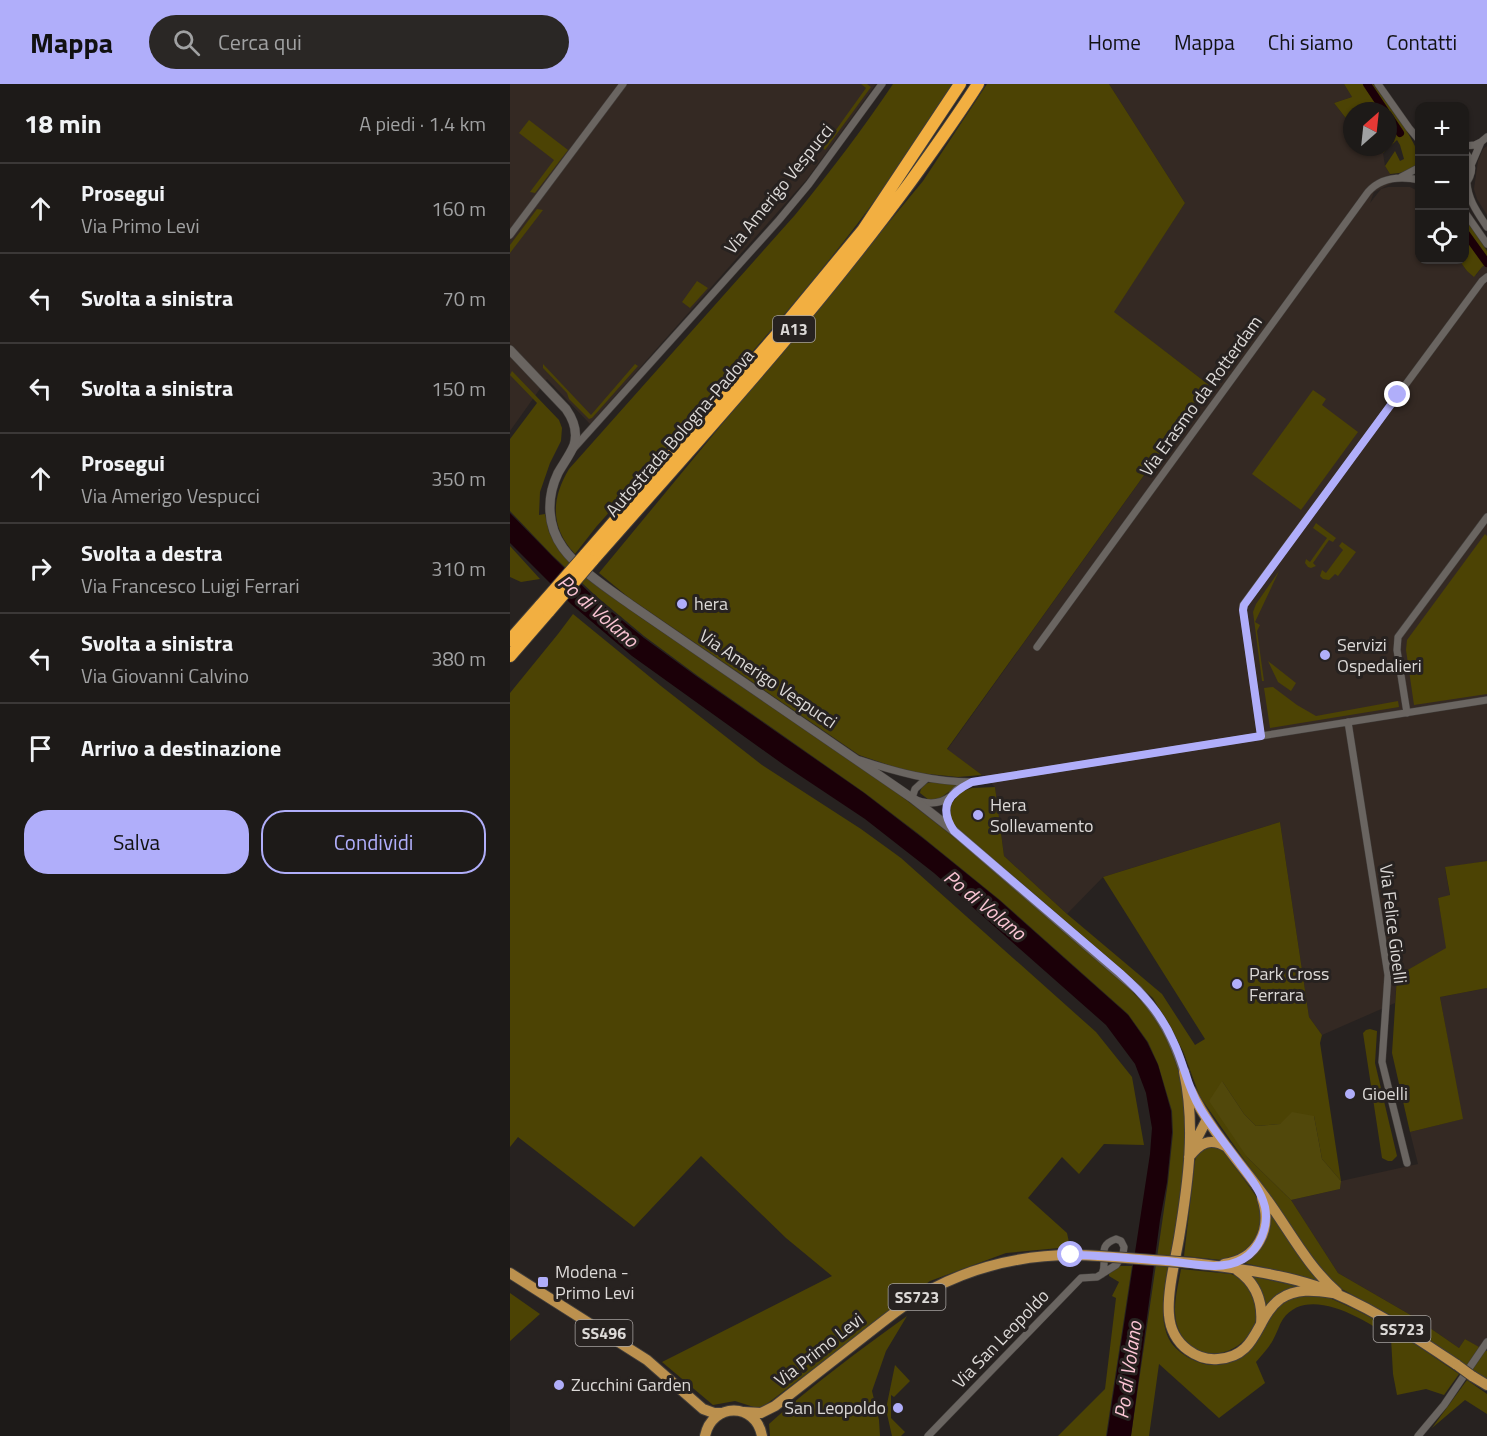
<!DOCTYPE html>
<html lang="it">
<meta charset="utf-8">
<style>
:root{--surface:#1d1a18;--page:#2a2725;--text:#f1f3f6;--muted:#a0a1a2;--line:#3b3837;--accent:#b0aefa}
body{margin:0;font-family:"Titillium Web",sans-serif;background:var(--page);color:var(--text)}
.controls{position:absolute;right:18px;top:18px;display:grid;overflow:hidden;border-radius:12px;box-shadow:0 2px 4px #0004}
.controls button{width:54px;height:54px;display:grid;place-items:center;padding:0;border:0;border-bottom:2px solid var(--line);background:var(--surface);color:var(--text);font:30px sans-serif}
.compass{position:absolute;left:833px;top:18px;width:54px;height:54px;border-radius:50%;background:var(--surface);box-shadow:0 2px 4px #0004;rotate:27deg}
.stop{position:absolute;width:18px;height:18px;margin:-14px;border:4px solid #b0aefa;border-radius:50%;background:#fff}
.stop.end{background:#b0aefa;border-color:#fff;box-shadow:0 2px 6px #0008}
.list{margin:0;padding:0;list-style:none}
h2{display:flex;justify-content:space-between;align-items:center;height:78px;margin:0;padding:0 24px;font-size:26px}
h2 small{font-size:20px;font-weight:400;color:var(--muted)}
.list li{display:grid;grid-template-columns:39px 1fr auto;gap:18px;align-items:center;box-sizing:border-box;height:90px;padding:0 24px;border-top:2px solid var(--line)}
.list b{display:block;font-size:22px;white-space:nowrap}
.list p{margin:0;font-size:20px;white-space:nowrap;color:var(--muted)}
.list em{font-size:20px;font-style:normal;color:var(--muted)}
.actions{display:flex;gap:12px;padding:18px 24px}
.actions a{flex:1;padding:14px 0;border:2px solid var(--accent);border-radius:24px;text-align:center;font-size:21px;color:var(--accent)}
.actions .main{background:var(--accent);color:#111}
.icon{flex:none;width:33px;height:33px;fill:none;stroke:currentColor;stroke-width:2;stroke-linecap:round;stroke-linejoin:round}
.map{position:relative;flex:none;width:977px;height:1352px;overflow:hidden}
header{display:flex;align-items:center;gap:36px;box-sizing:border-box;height:84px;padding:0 30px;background:var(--accent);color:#111}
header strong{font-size:28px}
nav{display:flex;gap:33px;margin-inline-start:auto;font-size:21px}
.search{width:420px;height:54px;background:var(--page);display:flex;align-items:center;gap:15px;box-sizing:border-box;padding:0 21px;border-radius:33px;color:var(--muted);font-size:22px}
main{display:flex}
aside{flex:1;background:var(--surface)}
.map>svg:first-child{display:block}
.built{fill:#342923}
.green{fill:#4c4304}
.forest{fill:#51480b}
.water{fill:#1b0008}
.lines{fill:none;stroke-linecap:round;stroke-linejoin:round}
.canal{stroke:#1b0008;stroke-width:8}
.street-casing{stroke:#413d3a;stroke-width:8}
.secondary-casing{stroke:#413d3a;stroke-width:10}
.primary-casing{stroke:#413d3a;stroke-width:12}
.highway-casing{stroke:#413d3a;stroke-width:14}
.street{stroke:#6a6561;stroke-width:7}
.secondary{stroke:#6a6561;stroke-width:9}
.primary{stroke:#bc914e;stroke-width:10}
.highway{stroke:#f2af41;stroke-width:12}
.primary-bridge-casing{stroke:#413d3a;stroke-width:12;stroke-linecap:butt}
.highway-bridge-casing{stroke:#413d3a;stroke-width:14;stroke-linecap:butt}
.primary-bridge{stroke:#bc914e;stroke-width:10}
.highway-bridge{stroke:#f2af41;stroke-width:12}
.route{stroke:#b0aefa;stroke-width:8}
.poi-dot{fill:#b0aefa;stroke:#272220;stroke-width:2}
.labels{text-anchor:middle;stroke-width:6;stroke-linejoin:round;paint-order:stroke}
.shield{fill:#272220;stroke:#a6a2a0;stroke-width:1.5}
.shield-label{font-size:16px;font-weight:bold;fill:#dcd9d7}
.street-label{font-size:18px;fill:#dcd9d7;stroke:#272220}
.poi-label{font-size:18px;fill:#dcd9d7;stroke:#272220;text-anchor:start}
.water-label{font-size:20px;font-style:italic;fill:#fbc5d4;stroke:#272220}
</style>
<header>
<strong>Mappa</strong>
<div class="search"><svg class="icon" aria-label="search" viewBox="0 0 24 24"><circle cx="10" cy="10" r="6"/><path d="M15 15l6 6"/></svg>Cerca qui</div>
<nav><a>Home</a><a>Mappa</a><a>Chi siamo</a><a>Contatti</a></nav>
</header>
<main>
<aside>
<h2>18 min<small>A piedi · 1.4 km</small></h2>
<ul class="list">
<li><svg class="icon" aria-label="ahead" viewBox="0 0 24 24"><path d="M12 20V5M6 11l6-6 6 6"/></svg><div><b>Prosegui</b><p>Via Primo Levi</p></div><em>160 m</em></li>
<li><svg class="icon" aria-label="left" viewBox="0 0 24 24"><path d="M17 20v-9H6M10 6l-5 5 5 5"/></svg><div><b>Svolta a sinistra</b></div><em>70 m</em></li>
<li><svg class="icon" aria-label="left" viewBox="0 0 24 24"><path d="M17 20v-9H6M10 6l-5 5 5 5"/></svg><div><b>Svolta a sinistra</b></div><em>150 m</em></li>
<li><svg class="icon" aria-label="ahead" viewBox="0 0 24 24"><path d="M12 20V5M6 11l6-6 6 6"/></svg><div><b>Prosegui</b><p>Via Amerigo Vespucci</p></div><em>350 m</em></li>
<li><svg class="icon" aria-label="right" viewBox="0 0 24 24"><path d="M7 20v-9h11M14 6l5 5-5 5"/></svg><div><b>Svolta a destra</b><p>Via Francesco Luigi Ferrari</p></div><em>310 m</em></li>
<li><svg class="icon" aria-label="left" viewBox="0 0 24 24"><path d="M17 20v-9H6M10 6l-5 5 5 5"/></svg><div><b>Svolta a sinistra</b><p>Via Giovanni Calvino</p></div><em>380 m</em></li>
<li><svg class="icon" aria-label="arrive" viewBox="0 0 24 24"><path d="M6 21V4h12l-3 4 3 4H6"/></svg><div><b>Arrivo a destinazione</b></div></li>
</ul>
<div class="actions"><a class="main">Salva</a><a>Condividi</a></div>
</aside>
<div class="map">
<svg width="977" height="1352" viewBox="0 0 977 1352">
<rect width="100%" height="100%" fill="#272220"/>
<path class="built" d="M0 0H366L297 95 80 340 37 295 0 347Z
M599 0H834L842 13 824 19 842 42V63H865L873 69 875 82 880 90 882 99 864 108 860 119 871 105 878 103H900L906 106 909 112 910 176H949L957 187 966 191 972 183 977 181V777L935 784 940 812 928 814 937 864 887 892 885 919 812 951 799 933 770 738 593 793 557 830 494 772 485 703 472 691 437 666 699 301 603 228 675 119Z
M977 62V131L967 115 964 105 968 77 973 65Z
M977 904V1267L976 1268 955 1255 949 1264 904 1233 828 1189 781 1116 830 1105 831 1097 908 1080 900 1048 952 1035 930 913Z"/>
<path class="green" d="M351 0H357L361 3 315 66 313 64 356 4Z
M383 0H443C412 47 382 95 348 139 267 245 175 343 86 443L65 470C40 443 41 415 59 385L285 131C319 89 353 45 383 0Z
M477 0H599L675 119 604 228 699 301 437 665 472 691 448 693 399 688 349 671 118 513 89 489 413 97Z
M834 0H863C874 15 910 60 909 76 902 87 893 89 880 90L875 82 885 67 890 77 894 75 890 61 887 56 873 69 865 63H878V27H842V42L824 19 842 13Z
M19 36 58 66 25 109 20 108 44 76 9 49Z
M27 125 33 126 0 169V161Z
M955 133 977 167V180L972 183 964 193 957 187 949 176H954Z
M187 197 198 204 180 224 172 218Z
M33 280 81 331 125 280 128 282 82 334 79 335 59 315 57 309 33 284Z
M2 287 49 336 52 344 51 357 40 379 30 408 29 431 35 430 39 448 51 468 105 515 133 535C220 594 310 651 395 715 471 772 542 837 614 899L638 924 657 954 669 988 675 1011 677 1068 653 1231C655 1253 661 1264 681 1275 693 1281 704 1283 716 1279 750 1270 750 1240 771 1221 773 1219 775 1216 778 1215 783 1212 799 1210 805 1210 813 1210 823 1216 831 1219 873 1237 911 1264 949 1290L934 1311 916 1305 887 1311 883 1290 881 1254C856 1236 798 1200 773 1235 769 1241 767 1249 763 1256 759 1264 752 1271 746 1278L755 1299 709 1334 649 1280 639 1352H621L658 1098 663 1049 662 1027 648 980 638 958 618 930 490 816 410 751 355 709 188 592 134 552 86 512 42 471 0 427V355L27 319 0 291Z
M803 306 816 315 812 321 848 348 791 426 742 390Z
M806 439 826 454 823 458 819 456 803 479 806 482 801 484 798 483 795 479 796 475 800 478 817 454 803 444Z
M975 450 977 452V610L904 621 896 566 897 556Z
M832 458 846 468 828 492 825 490 819 496 813 495 810 492 812 486 816 489 833 466 829 462Z
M0 462 30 495 11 498 0 493Z
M769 487 745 538 750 541 747 547 754 597H752L743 528 746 520Z
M63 530 151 602 252 681 351 745 391 774 586 948 622 993 634 1061 594 1060 569 1090 552 1073 518 1114 557 1149 560 1163 496 1169 420 1197 250 1325 225 1317 203 1321 152 1278 322 1192 276 1154 191 1072 124 1143 8 1053 0 1063V609L48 550Z
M758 577 786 599 781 607 768 598Z
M763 603 787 621 806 632 888 617 889 623 760 644 754 604Z
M421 698 448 701 429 715 419 716 410 709C411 702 416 699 421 698Z
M485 703 494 772 557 830 652 910 685 961 695 955 593 793 770 738 799 933 812 951 810 959 831 1097 812 1075 804 1032 770 1040 746 1042 734 1030 712 997 737 1073 781 1116 828 1189 904 1233 949 1264 955 1255 976 1267H977V1296L956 1283 896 1240 828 1203 811 1185 690 1013 673 967 643 914 446 744 440 735 441 720 451 708 462 704Z
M977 777V904L930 913 953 1035 900 1048 882 969 887 892 936 864 928 814 940 811 935 783Z
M860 945 867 947 865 979 887 1072 882 1077H878L872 1074 853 949 856 946Z
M699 1061 713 1066 746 1112 753 1129 749 1151 736 1168 711 1176 674 1172 685 1077 687 1070Z
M759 1127 813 1200 788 1191 734 1179 742 1174Z
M609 1182H622L596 1352H548L595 1305 606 1214 602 1212 609 1198 599 1192V1188Z
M671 1185 721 1190C732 1194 742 1205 744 1217 745 1221 747 1226 747 1230 747 1236 744 1242 741 1248 723 1276 681 1279 668 1244 661 1226 668 1203 671 1185Z
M737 1191 790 1203 754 1230Z
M0 1209 30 1230 0 1257Z
M397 1232 376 1267 362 1307 369 1336 370 1352H260L259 1340C302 1301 350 1266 397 1232Z
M385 1281 400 1297 384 1313 381 1311V1334L395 1348 391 1352H382L377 1330V1320Z
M957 1296 977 1310V1330L955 1316 922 1344Z"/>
<path class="forest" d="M712 997 734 1030 746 1042 770 1040 782 1028 804 1032 812 1075 831 1097 830 1105 781 1116 737 1073 699 1017Z"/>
<path class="water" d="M0 429 44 474 86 515 134 554 186 592 354 709 415 756 489 816 618 931 637 958 648 981 661 1027 662 1048 657 1098 650 1136 621 1352H597L640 1070 642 1044 636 1009 625 980 596 941 424 789 355 735 274 681 122 572 61 520 0 459Z"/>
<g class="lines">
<path class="canal" d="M857 0 875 27
M878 31 890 49
M954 147 977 179"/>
<defs>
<path id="street" d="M868 0 899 44 910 57
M954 62 965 61 971 58
M954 67C964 78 964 90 954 102
M962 79 971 58 977 53
M891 93 910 83
M957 99C958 116 968 129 977 143
M954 127 977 160
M0 151 113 0
M64 364 269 136 299 100 372 0
M527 563 858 108C871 93 891 92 910 96
M897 629 887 566 888 553 977 433
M838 638 878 891 872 978 897 1079
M751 652 733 526V521L972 197 977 193
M350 676C386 688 423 698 462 698L977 616
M417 694 405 705 402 714C416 721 429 721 441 712
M440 742C434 731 436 715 446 706 450 703 455 701 460 699
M418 1352 571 1194 587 1193 606 1181 613 1170 614 1163 611 1157 606 1155C585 1162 599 1175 592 1190
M908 1352 934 1321 977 1258"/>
<path id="secondary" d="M0 266 56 325C63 335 68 348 64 361 60 371 53 380 48 389 36 414 37 442 53 464 69 486 100 506 121 521L402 714 444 747 628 906C652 933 663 953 674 988"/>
<path id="primary" d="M674 988C686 1043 678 1099 669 1154 665 1177 657 1209 659 1231 660 1245 667 1258 678 1266 686 1272 697 1276 708 1275 748 1273 745 1234 770 1215 786 1204 804 1206 823 1209
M681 1007C698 1043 731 1080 755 1113 778 1144 797 1182 827 1208
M682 1064 697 1035
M679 1073C690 1059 700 1053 717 1063
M683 1179C724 1184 766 1189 806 1202 857 1220 902 1251 947 1281
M714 1180C747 1175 763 1146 752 1114
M727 1186C746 1199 753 1218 751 1240
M0 1189 137 1276 193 1325 204 1329H211
M962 1292 977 1301
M234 1328 251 1329 265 1322C294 1299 323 1277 352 1254 374 1237 395 1219 420 1206 472 1178 531 1168 589 1172
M195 1352C202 1318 246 1318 252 1352"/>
<path id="highway" d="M75 471 263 255 353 146 450 0
M82 477C191 353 303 231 401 97 424 65 447 33 468 0
M0 556 31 521
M0 572 39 527"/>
</defs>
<use href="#street" class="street-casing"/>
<use href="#secondary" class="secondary-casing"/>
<use href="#primary" class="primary-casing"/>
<use href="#highway" class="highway-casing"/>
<use href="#street" class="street"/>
<use href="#secondary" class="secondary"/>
<use href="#primary" class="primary"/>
<use href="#highway" class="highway"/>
<defs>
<path id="primary-bridge" d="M589 1172 683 1179
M947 1281 962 1292"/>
<path id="highway-bridge" d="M31 521 75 471
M39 527 82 477"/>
</defs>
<use href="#primary-bridge" class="primary-bridge-casing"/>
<use href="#highway-bridge" class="highway-bridge-casing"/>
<use href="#primary-bridge" class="primary-bridge"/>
<use href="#highway-bridge" class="highway-bridge"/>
</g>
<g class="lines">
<path class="route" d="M561 1171C593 1171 625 1175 656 1177 680 1179 711 1188 733 1175 750 1165 759 1142 755 1123 751 1107 740 1093 730 1080 717 1062 702 1044 690 1024 677 1003 674 979 663 957 651 929 632 909 610 889L444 747C427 722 440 709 462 698L751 652 733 526 734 521 888 311"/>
</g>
<g class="poi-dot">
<circle cx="172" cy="520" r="6"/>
<circle cx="815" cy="571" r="6"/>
<circle cx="468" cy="731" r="6"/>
<circle cx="727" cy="900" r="6"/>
<circle cx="840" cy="1010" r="6"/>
<rect x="27" y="1192" width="12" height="12" rx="3"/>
<circle cx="49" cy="1301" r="6"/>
<circle cx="388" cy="1324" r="6"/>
</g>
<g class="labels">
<g class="shield">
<rect x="263" y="232" width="42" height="26" rx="4.5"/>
<rect x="378.5" y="1200" width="57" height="26" rx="4.5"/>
<rect x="863.5" y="1232" width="57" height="26" rx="4.5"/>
<rect x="65.5" y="1236" width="57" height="26" rx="4.5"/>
</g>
<g class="shield-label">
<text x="284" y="251">A13</text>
<text x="407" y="1219">SS723</text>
<text x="892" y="1251">SS723</text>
<text x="94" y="1255">SS496</text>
</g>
<g class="street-label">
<text transform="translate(269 105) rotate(-51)" y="6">Via Amerigo Vespucci</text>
<text transform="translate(691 312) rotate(-54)" y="6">Via Erasmo da Rotterdam</text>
<text transform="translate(170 349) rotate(-49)" y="6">Autostrada Bologna-Padova</text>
<text transform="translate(258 595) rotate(34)" y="6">Via Amerigo Vespucci</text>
<text transform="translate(883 840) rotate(83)" y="6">Via Felice Gioelli</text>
<text transform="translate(491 1255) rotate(-46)" y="6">Via San Leopoldo</text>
<text transform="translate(309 1266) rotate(-38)" y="6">Via Primo Levi</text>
</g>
<g class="poi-label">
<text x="184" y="526">hera</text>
<text x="827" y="567">Servizi<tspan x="827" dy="21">Ospedalieri</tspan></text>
<text x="480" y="727">Hera<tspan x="480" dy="21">Sollevamento</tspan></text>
<text x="739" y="896">Park Cross<tspan x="739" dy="21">Ferrara</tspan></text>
<text x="852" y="1016">Gioelli</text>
<text x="45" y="1194">Modena -<tspan x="45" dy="21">Primo Levi</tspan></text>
<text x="61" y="1307">Zucchini Garden</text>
<text x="376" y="1330" text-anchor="end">San Leopoldo</text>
</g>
<g class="water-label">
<text transform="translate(88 527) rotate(41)" y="7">Po di Volano</text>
<text transform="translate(475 821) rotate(39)" y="7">Po di Volano</text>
<text transform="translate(618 1286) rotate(-82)" y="7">Po di Volano</text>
</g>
</g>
</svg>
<div class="controls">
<button>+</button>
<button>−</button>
<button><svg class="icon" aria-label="locate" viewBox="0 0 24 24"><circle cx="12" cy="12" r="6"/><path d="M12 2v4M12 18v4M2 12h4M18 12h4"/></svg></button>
</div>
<svg class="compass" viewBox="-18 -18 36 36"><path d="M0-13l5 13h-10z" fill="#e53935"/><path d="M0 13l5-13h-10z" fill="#a0a1a2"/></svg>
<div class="stop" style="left:561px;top:1171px"></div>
<div class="stop end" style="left:888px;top:311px"></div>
</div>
</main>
